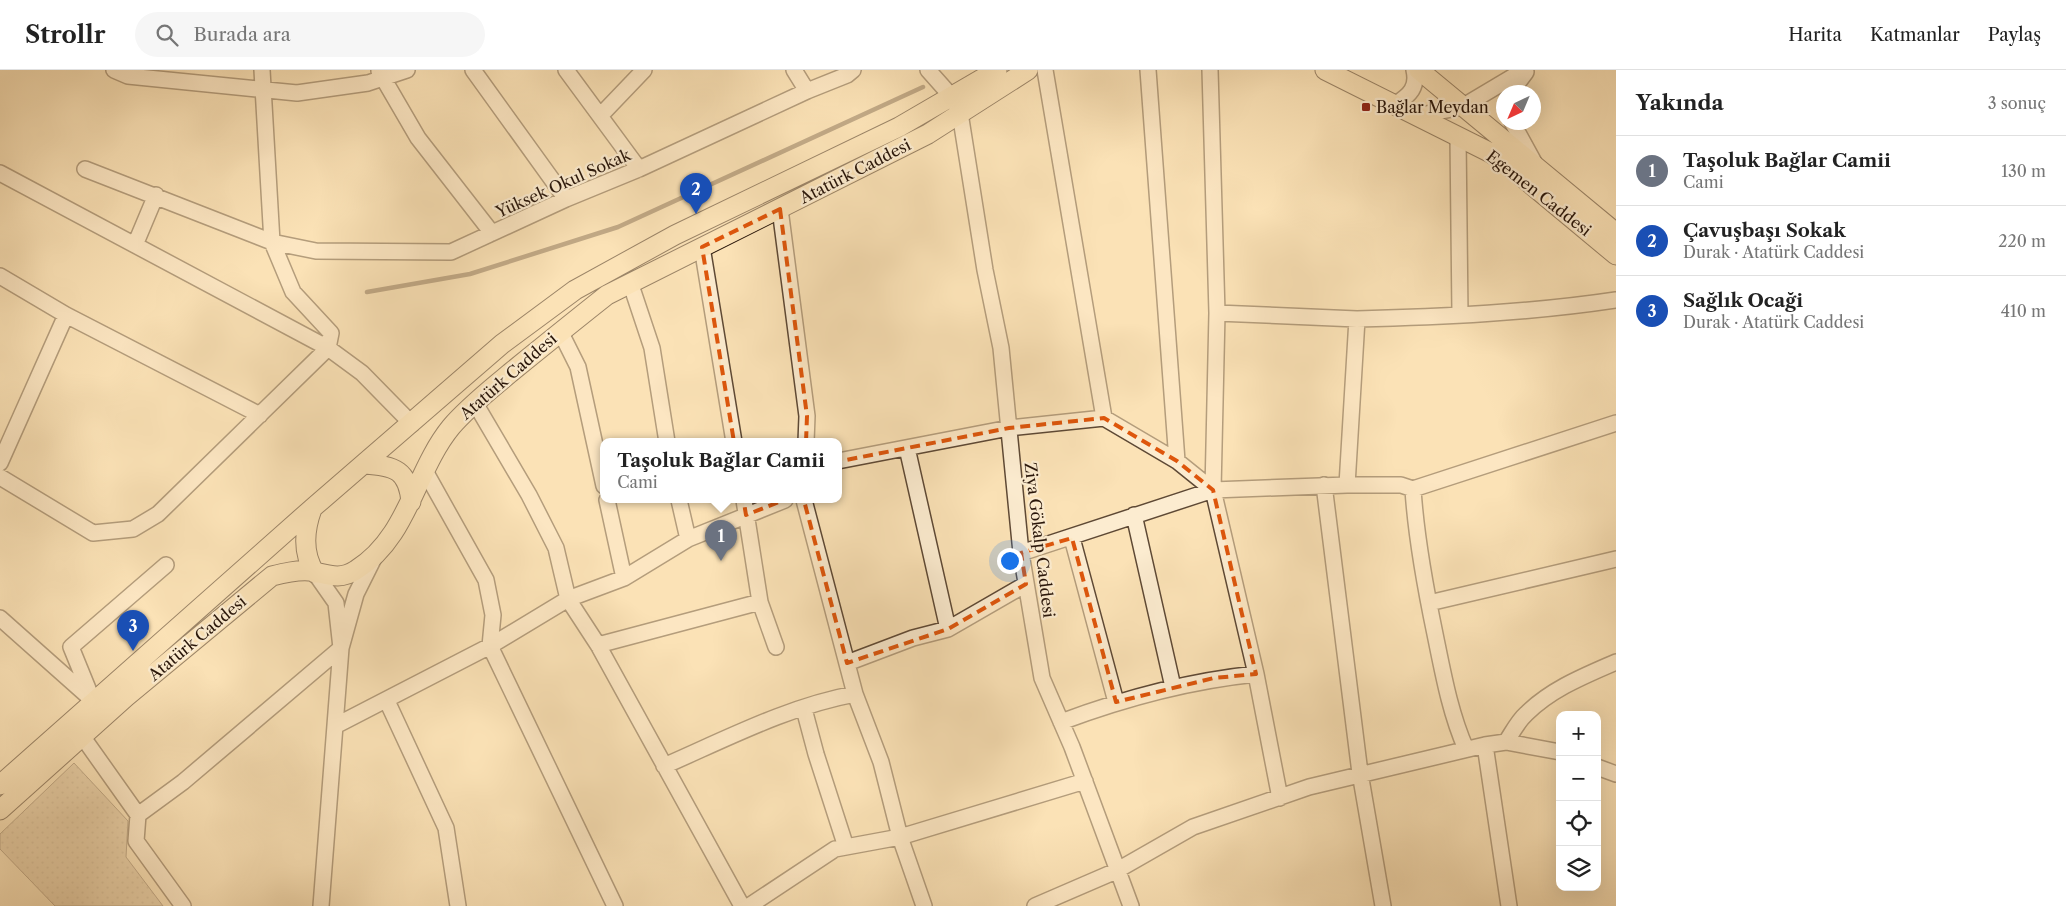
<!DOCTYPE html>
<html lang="tr">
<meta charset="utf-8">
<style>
:root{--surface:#fff;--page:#f6f6f6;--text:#222;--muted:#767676;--line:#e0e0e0;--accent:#8f2418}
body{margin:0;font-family:"Libre Caslon Text",serif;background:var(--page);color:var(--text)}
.controls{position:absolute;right:15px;bottom:15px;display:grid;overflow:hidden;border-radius:10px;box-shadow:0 5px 20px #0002}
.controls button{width:45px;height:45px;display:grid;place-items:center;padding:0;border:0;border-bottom:1px solid var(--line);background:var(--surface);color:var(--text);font:25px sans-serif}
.compass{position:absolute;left:1496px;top:15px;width:45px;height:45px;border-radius:50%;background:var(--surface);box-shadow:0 5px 20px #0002;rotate:224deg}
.you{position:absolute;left:1009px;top:490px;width:18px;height:18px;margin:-12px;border:4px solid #fff;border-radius:50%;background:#1a73e8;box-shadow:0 0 0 8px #1a73e833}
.badge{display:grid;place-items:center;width:32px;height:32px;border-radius:50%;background:var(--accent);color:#fff;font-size:16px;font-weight:700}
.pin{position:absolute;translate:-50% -41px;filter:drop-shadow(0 1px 2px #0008)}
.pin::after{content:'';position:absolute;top:26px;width:18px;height:15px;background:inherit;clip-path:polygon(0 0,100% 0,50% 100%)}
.popup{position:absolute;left:600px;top:368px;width:242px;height:65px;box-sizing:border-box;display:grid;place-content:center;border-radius:10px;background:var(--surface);filter:drop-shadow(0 1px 4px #0005);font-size:16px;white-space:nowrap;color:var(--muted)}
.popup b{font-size:19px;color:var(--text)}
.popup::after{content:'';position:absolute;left:50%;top:100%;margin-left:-10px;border:10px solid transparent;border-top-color:var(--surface)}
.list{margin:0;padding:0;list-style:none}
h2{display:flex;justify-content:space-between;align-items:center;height:65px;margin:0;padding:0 20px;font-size:21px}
h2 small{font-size:16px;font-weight:400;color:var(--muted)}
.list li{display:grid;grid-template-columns:32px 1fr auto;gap:15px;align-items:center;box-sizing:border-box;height:70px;padding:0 20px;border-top:1px solid var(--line)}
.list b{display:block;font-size:19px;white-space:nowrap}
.list p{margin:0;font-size:16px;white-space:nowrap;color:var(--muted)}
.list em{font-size:16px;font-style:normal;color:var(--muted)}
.icon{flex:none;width:28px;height:28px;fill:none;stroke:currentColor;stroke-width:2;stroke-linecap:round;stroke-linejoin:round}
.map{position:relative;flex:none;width:1616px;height:836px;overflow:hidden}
header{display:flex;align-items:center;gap:30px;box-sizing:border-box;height:70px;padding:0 25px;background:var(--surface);border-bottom:1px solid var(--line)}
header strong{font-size:24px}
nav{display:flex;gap:28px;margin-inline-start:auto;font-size:18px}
.search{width:350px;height:45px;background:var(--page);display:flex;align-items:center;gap:12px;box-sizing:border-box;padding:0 18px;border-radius:28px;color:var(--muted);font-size:19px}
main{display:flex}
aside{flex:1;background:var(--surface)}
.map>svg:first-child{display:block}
.grass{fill:url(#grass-dots);stroke:#806a52}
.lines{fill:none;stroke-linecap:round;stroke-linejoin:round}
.stream{stroke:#7c674e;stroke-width:4.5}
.minor-casing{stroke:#5e4935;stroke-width:18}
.major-casing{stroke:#29160a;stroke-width:21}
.minor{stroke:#fcecd0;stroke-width:15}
.major{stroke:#fbe2b6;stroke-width:19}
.marked{fill:none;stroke:#de560c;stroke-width:4;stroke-dasharray:10 6;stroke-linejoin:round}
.poi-dot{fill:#8f2418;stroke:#fcecd0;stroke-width:2}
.labels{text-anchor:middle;stroke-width:4.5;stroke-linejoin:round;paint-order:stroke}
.poi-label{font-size:16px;fill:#29160a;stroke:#fcecd0;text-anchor:start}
.street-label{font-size:16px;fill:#29160a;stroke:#fcecd0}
</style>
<header>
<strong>Strollr</strong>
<div class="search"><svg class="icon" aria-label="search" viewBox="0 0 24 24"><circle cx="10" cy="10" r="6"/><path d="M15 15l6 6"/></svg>Burada ara</div>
<nav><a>Harita</a><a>Katmanlar</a><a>Paylaş</a></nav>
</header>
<main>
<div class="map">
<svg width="1616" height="836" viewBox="0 0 1616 836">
<defs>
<pattern id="grass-dots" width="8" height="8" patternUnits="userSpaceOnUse" patternTransform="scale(1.25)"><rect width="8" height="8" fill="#d7bf99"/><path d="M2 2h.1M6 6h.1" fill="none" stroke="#b9a382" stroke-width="1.8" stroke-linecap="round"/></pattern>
</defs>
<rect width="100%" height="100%" fill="#fbe2b6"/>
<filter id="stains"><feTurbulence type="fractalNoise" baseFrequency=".004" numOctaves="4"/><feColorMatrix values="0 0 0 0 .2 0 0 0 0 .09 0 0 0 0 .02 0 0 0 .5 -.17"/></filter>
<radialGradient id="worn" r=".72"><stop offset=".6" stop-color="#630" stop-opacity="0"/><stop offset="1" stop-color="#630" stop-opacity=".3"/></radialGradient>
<path class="grass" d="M74 693 128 751 126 787 163 836H55L0 779V764Z"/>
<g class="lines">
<path class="stream" d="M367 222 470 204 618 157 923 17"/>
<defs>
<path id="minor" d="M114 0 128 6 297 23 368 13 407 0
M473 0 566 129
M566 0 639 99
M794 0 807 21
M928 0 952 27 960 43 985 200 1001 278 1021 483 1042 608 1072 677 1131 836
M1045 0 1104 348
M1148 0 1177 391
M1210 0 1217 243 1213 420 1256 604 1280 728
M379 1 418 68 492 163
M1511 22 1526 2
M1396 34C1410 25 1418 17 1414 0
M600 46 644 0
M1416 46 1462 37 1524 0
M1512 52 1534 92
M1458 67 1460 245
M85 99 272 172 316 181 451 182 566 129 639 99 807 21 847 5 853 0
M0 103 328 278 362 303 412 354
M780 139 807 346 806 372
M135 175 156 125
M702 177 734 372
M0 206 66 245 260 345
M630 212 652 278 667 372
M1217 243 1357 249
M560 261 578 297 604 416
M475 333 529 425 556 478 568 529 598 575 742 836
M907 378 948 559
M838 391 1009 358 1104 348 1177 391 1213 420
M0 393 66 245
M425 401 486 510 493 545 490 576 615 836
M0 407 93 463 133 459 158 444 328 278 331 263 293 222 272 172 262 0
M1324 415 1360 703 1383 836
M1347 415 1357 249C1443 247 1530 243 1616 230
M1413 419C1416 468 1425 516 1435 564 1443 603 1450 643 1466 679
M607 430 624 508
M679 430 688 469
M744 430 760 532 776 577
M804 430 855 624 881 692 900 767 924 836
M1134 445 1173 617
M1072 468 1116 632
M1021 483 1213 420 1347 415H1401L1413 419 1616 353
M315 503 336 533 341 578 321 836
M1429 533 1616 489
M0 548 90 628
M598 575 760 532
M847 593 913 568 948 559 1026 514
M93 631 71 577 166 495
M387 631 446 758 458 836
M804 639 816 684 846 777
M1061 652C1125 628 1188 611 1256 604
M335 656 490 576 568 529 624 508 688 469 785 430
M82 666 138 745 136 771 183 836
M1506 672C1512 663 1518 651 1526 644 1551 619 1584 606 1616 592
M1485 675 1509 836
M664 696C726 669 789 636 855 624
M1597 697 1616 704
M138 745 183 712 341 578 356 524 374 488
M749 836 835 779 900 767 1085 711
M1035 836 1116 801 1193 757 1309 717 1485 675 1506 672 1560 682"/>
<path id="major" d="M1325 0 1489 82 1503 91 1616 185
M1419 0 1616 163
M365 394C395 396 408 400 411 432
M312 439C304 461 302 483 315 503
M0 715 316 435 502 274 575 220 675 165 899 57 997 0
M0 740 126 627 272 506C284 503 296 500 309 501 327 504 339 511 356 500 408 468 415 401 451 357 468 337 490 320 510 303 542 277 574 251 607 225L928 64 1028 0"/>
</defs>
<use href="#minor" class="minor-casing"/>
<use href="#major" class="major-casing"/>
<use href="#minor" class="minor"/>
<use href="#major" class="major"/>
</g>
<path d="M0 0H1616V836H0ZM780 139 807 346 805 398 1009 358 1104 348 1177 391 1213 420 1256 604 1214 608 1116 632 1072 468 1021 483 1026 514 948 559 847 593 802 423 746 445 702 177Z" fill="#fbe2b6" fill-opacity=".55" fill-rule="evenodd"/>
<path class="marked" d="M780 139 807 346 805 398 1009 358 1104 348 1177 391 1213 420 1256 604 1214 608 1116 632 1072 468 1021 483 1026 514 948 559 847 593 802 423 746 445 702 177Z"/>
<rect class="poi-dot" x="1361" y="32" width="10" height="10" rx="2.5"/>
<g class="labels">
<g class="poi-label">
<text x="1376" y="43">Bağlar Meydan</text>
</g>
<g class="street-label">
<text transform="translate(855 101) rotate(-27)" y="6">Atatürk Caddesi</text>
<text transform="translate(563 113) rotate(-24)" y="6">Yüksek Okul Sokak</text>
<text transform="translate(1539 123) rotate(38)" y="6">Egemen Caddesi</text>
<text transform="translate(508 306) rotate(-41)" y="6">Atatürk Caddesi</text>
<text transform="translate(1040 470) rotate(83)" y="6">Ziya Gökalp Caddesi</text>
<text transform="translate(197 568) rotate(-40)" y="6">Atatürk Caddesi</text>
</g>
</g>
<rect width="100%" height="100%" filter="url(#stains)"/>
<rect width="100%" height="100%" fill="url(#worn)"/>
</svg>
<div class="controls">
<button>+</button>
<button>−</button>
<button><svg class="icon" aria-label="locate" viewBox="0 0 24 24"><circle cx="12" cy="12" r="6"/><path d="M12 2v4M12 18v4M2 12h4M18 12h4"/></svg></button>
<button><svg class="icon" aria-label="layers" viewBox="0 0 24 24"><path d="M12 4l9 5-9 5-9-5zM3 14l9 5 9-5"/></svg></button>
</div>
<svg class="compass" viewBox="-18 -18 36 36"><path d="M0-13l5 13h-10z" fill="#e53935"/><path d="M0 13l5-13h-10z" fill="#767676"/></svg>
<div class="you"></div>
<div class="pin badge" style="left:721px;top:491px;background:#6b7280">1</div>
<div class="popup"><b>Taşoluk Bağlar Camii</b>Cami</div>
<div class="pin badge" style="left:696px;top:144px;background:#1a4fb4">2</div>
<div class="pin badge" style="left:133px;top:581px;background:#1a4fb4">3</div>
</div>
<aside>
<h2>Yakında<small>3 sonuç</small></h2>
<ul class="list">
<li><span class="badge" style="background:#6b7280">1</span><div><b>Taşoluk Bağlar Camii</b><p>Cami</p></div><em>130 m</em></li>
<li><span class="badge" style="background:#1a4fb4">2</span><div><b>Çavuşbaşı Sokak</b><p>Durak · Atatürk Caddesi</p></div><em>220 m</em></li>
<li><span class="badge" style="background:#1a4fb4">3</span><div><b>Sağlık Ocaği</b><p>Durak · Atatürk Caddesi</p></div><em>410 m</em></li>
</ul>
</aside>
</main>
